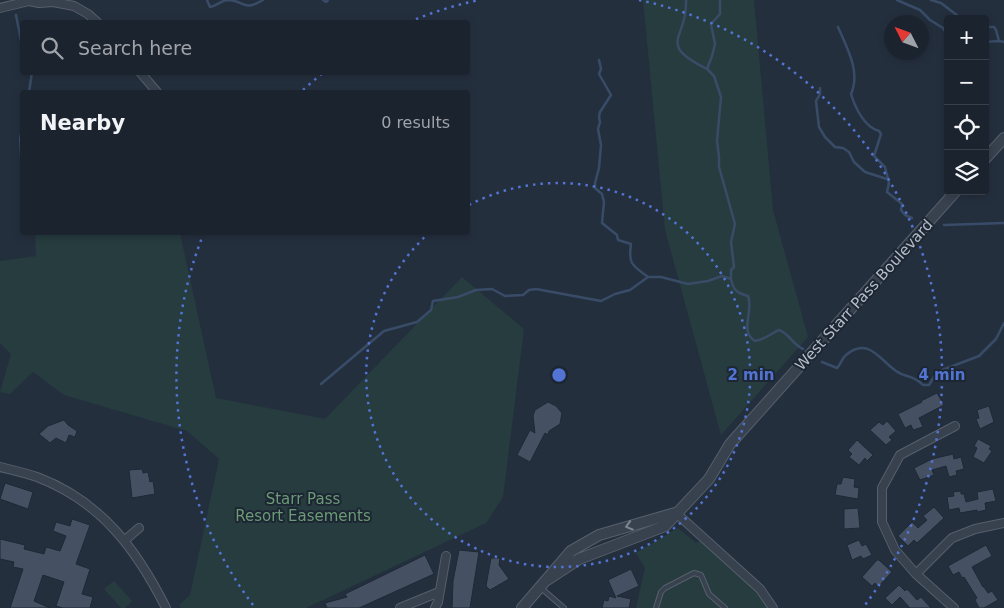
<!DOCTYPE html>
<meta charset="utf-8">
<style>
:root{--surface:#1b232e;--page:#282f3a;--text:#f1f3f6;--muted:#a0a4aa;--line:#39404a}
body{margin:0;font-family:"DejaVu Sans",sans-serif;background:var(--page);color:var(--text)}
.controls{position:absolute;right:15px;top:15px;display:grid;overflow:hidden;border-radius:5px;box-shadow:0 2px 8px #0003}
.controls button{width:45px;height:45px;display:grid;place-items:center;padding:0;border:0;border-bottom:1px solid var(--line);background:var(--surface);color:var(--text);font:25px sans-serif}
.compass{position:absolute;left:884px;top:15px;width:45px;height:45px;border-radius:50%;background:var(--surface);box-shadow:0 2px 8px #0003;rotate:312deg}
.list{margin:0;padding:0;list-style:none}
h2{display:flex;justify-content:space-between;align-items:center;height:65px;margin:0;padding:0 20px;font-size:21px}
h2 small{font-size:16px;font-weight:400;color:var(--muted)}
.icon{flex:none;width:28px;height:28px;fill:none;stroke:currentColor;stroke-width:2;stroke-linecap:round;stroke-linejoin:round}
.map{position:relative;flex:none;width:1004px;height:608px;overflow:hidden}
.search{position:absolute;background:var(--surface);box-shadow:0 2px 8px #0003;left:20px;top:20px;width:450px;height:55px;display:flex;align-items:center;gap:12px;box-sizing:border-box;padding:0 18px;border-radius:5px;color:var(--muted);font-size:19px}
.panel{position:absolute;background:var(--surface);box-shadow:0 2px 8px #0003;left:20px;top:90px;width:450px;height:145px;border-radius:5px}
.map>svg:first-child{display:block}
.green{fill:#263c3f}
.lines{fill:none;stroke-linecap:round;stroke-linejoin:round}
.stream{stroke:#394c67;stroke-width:2.5}
.building{fill:#455162;stroke:#1f2835}
.service-casing{stroke:#565f6c;stroke-width:6}
.minor-casing{stroke:#565f6c;stroke-width:10}
.tertiary-casing{stroke:#565f6c;stroke-width:12}
.service{stroke:#38414e;stroke-width:4}
.minor{stroke:#38414e;stroke-width:8}
.tertiary{stroke:#38414e;stroke-width:10}
.oneway{stroke:#7c8592}
.ring{fill:none;stroke:#5274d3;stroke-width:2.5;stroke-dasharray:2.5 5}
.labels{text-anchor:middle;stroke-width:4;stroke-linejoin:round;paint-order:stroke}
.street-label{font-size:15px;fill:#b4bcc9;stroke:#1d2633}
.park-label{font-size:15px;fill:#6b9a76;stroke:#1d2633}
.centre{fill:#5274d3;stroke:#1d2633;stroke-width:2.5}
.ring-label{font-size:15px;text-anchor:middle;font-weight:bold;fill:#5274d3;stroke:#1d2633;stroke-width:4;stroke-linejoin:round;paint-order:stroke}
</style>
<div class="map">
<svg width="1004" height="608" viewBox="0 0 1004 608">
<rect width="100%" height="100%" fill="#242f3e"/>
<path class="green" d="M643 0H754L773 210 808 337 721 435 665 230Z
M35 233H180L216 398 325 419 462 277 524 329 503 497 486 523 306 608H181L179 605 190 595 219 459 187 431 64 395 33 372 10 394 0 392 11 354 0 343V261L36 256Z
M678 528 696 543 705 539 760 589 773 608H636L645 568 636 553Z
M114 581 132 601 125 608H121L104 589Z"/>
<g class="lines">
<path class="stream" d="M207 0 210 7C217 6 221 0 229 0 245 1 243 12 263 0
M323 0 326 2 328 0
M686 0C688 40 655 43 707 69
M720 0V14L711 24 715 44 712 56 707 69 714 76 721 97 717 141 719 157V167L735 224 731 242 734 267 731 270V278
M897 0 920 10 930 20 943 28 948 36
M931 0 941 3 962 19
M16 15 22 46
M838 27C847 48 861 72 851 94 855 107 864 127 879 131L881 134 874 156 885 167 889 183 887 192 902 204 901 210 905 215 912 218
M985 27H994L996 30 999 41 1004 42
M985 42 999 41
M599 60 601 69 599 74 611 95 600 112 599 117 600 122 598 129 601 145 599 168 595 183V188L602 194 604 202 602 223 617 235 618 240 631 244C628 264 632 265 648 277
M820 88V94L816 101 819 127 825 137 835 147 843 148 849 152 854 162 865 172 887 179
M29 92 32 72
M22 129 20 139 22 171
M944 225 1004 223
M822 362 837 368C841 364 842 358 846 355 868 336 880 360 896 371 906 378 914 375 923 385H929L937 372 979 356 996 339 1004 323
M321 384 384 331 417 322 431 310 433 301 458 297 476 290 492 289 505 296 523 295 529 290 536 289 601 301 615 294 630 290 648 277H661L688 284 708 281 722 276 731 279C733 290 737 293 748 296 754 311 739 331 755 341 764 340 770 334 779 330 790 334 793 345 803 349"/>
</g>
<path class="building" d="M937 393 944 405 919 418 923 427 913 430 911 425 905 428 898 414 922 402 921 401Z
M548 402 556 406 562 413 560 424 549 431 548 435 545 433 530 462 517 455 530 430 535 433 533 416 535 410Z
M989 406 994 422 980 429 976 419 979 418 977 410Z
M64 420 68 425 77 431 75 437 69 435 66 443 56 438 50 443 39 434 48 426Z
M887 421 896 431 889 437 892 440 886 445 870 430 879 422 883 425Z
M978 439 991 446 989 449 992 451 984 463 973 457 977 448 974 446Z
M857 440 873 455 867 461 865 458 859 465 849 457 852 454 848 450Z
M953 454 954 459 961 457 964 469 956 471 957 475 949 477 946 466 932 470 934 475 920 480 914 468 932 459Z
M142 469 143 473 148 472 150 482 153 481 155 494 132 498 129 470Z
M843 477 855 479 854 487 859 488 858 499 835 495 837 484H841Z
M5 483 33 492 28 509 0 499Z
M993 489 996 501 985 503 986 510 977 512V510L960 513 959 508 949 510 947 497 954 496 953 492 961 491V494H964L966 502 978 499 977 492Z
M934 507 944 518 917 543 914 540 908 546 898 536 912 522 918 528 927 520 923 516Z
M858 508 860 528 844 529V509Z
M72 519 90 525 76 564 90 569 82 594 93 597 90 608H63L56 606 64 582 43 575 34 601 50 608H10L23 569 13 567 14 562 0 559V539L25 545 24 549 44 554 46 547 60 551 66 536 53 531 56 522 70 526Z
M859 540 862 546 866 544 872 555 863 559 861 556 852 560 847 545Z
M986 545 992 556 972 567 983 587H984L988 593 992 591 998 600 984 608H979L975 600 977 598 964 577 962 578 959 572 953 575 948 566Z
M459 550 479 552 470 608H452L453 581Z
M425 555 434 574 359 608H327L325 603 347 597 345 594Z
M491 558H500L499 565 509 579 490 590 486 586Z
M877 560H879L892 572 878 587 875 583 872 586 862 577Z
M631 569 639 586 617 596 631 599 629 608H602L604 600 608 601 609 596 616 598 608 580Z
M899 585 905 591 907 589 917 600 921 597 931 608H910L900 597 892 605 885 598Z"/>
<g class="lines">
<defs>
<path id="service" d="M541 588 564 608
M656 608 661 592 665 588 694 573 701 575 709 594 725 608"/>
<path id="minor" d="M0 8 29 1 39 3 53 2 74 6 88 14 97 22
M140 72 157 92
M0 467C12 470 25 473 37 477 101 501 137 550 166 608
M676 513 760 589 773 608
M125 540 139 528
M916 574 952 538 975 529 1004 523
M400 608 439 592
M435 608 438 602 446 556
M954 608 916 574 895 550 882 522V488L900 455 955 426"/>
<path id="tertiary" d="M985 159 1004 138
M547 580 579 559 665 526 709 479 730 444 956 191
M522 608 571 551 599 535 675 513"/>
</defs>
<use href="#service" class="service-casing"/>
<use href="#minor" class="minor-casing"/>
<use href="#tertiary" class="tertiary-casing"/>
<use href="#service" class="service"/>
<use href="#minor" class="minor"/>
<use href="#tertiary" class="tertiary"/>
</g>
<defs><path id="oneway-chevron" d="M-2-3.5L2.5 0L-2 3.5" fill="none" stroke-width="1.6" stroke-linecap="round" stroke-linejoin="round" transform="scale(1.25)"/></defs>
<use class="oneway" href="#oneway-chevron" transform="translate(629 526) rotate(164)"/>
<g class="ring">
<path d="M469 205A192 192 0 1 1 429 233"/>
<path d="M253 605A383 383 0 0 1 203 235M303 90A383 383 0 0 1 323 73M409 22A383 383 0 0 1 479 0M639 0A383 383 0 0 1 865 605"/>
</g>
<g class="labels">
<g class="street-label">
<text transform="translate(864 295) rotate(-48)" y="5">West Starr Pass Boulevard</text>
</g>
<g class="park-label">
<text x="303" y="504">Starr Pass<tspan x="303" dy="17">Resort Easements</tspan></text>
</g>
</g>
<circle cx="559" cy="375" r="8" class="centre"/>
<g class="ring-label">
<text x="751" y="380">2 min</text>
<text x="942" y="380">4 min</text>
</g>
</svg>
<div class="controls">
<button>+</button>
<button>−</button>
<button><svg class="icon" aria-label="locate" viewBox="0 0 24 24"><circle cx="12" cy="12" r="6"/><path d="M12 2v4M12 18v4M2 12h4M18 12h4"/></svg></button>
<button><svg class="icon" aria-label="layers" viewBox="0 0 24 24"><path d="M12 4l9 5-9 5-9-5zM3 14l9 5 9-5"/></svg></button>
</div>
<svg class="compass" viewBox="-18 -18 36 36"><path d="M0-13l5 13h-10z" fill="#e53935"/><path d="M0 13l5-13h-10z" fill="#a0a4aa"/></svg>
<div class="search"><svg class="icon" aria-label="search" viewBox="0 0 24 24"><circle cx="10" cy="10" r="6"/><path d="M15 15l6 6"/></svg>Search here</div>
<section class="panel">
<h2>Nearby<small>0 results</small></h2>
<ul class="list">
</ul>
</section>
</div>
